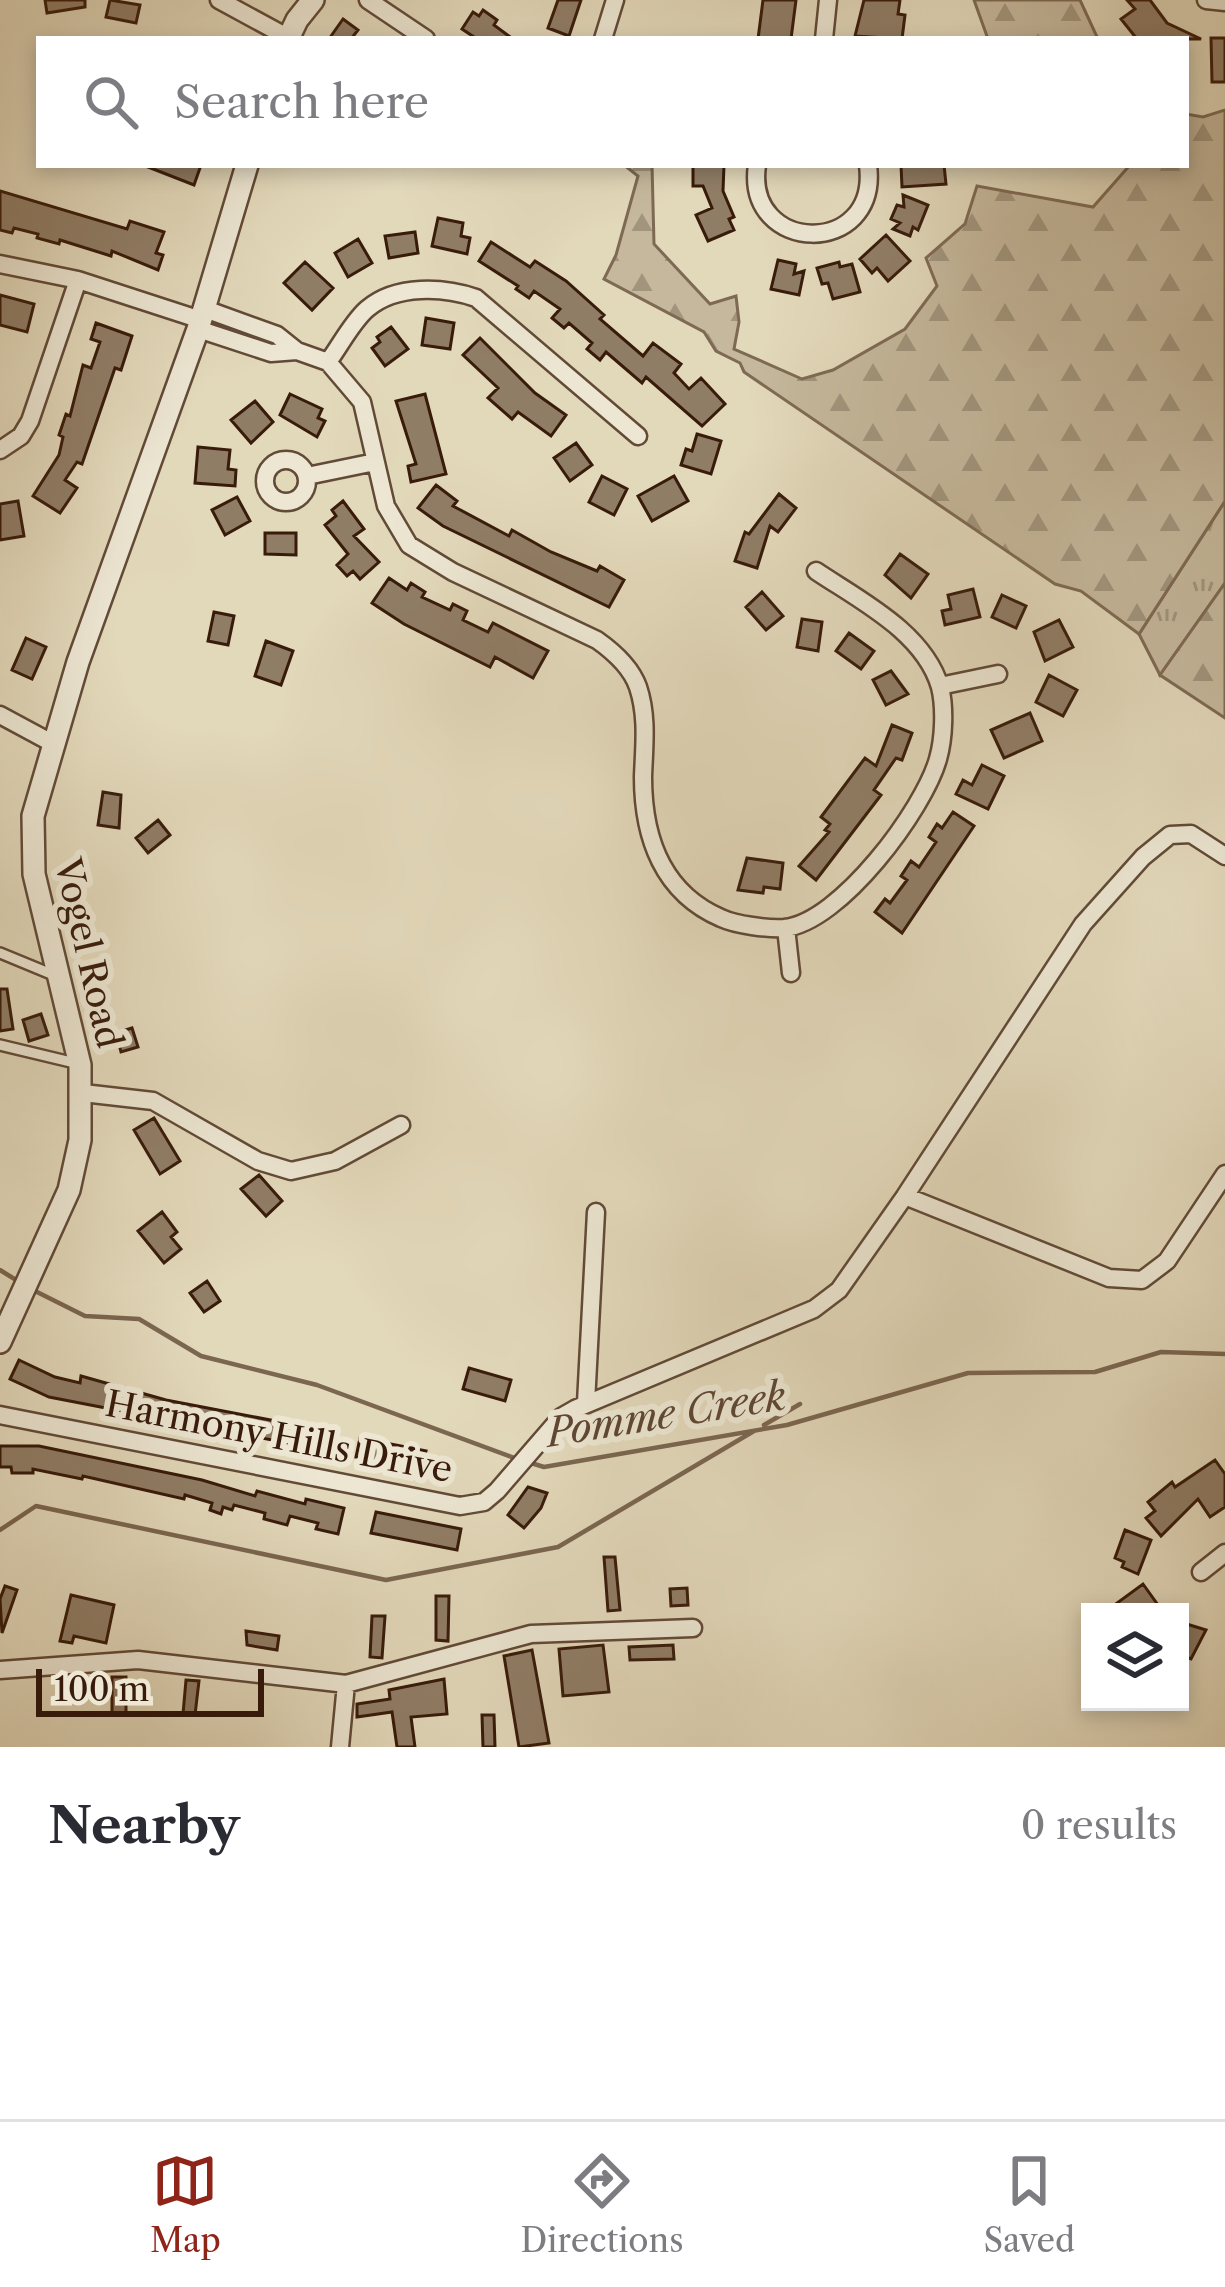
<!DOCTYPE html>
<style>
:root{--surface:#fff;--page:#f2f2f3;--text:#2b2b33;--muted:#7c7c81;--line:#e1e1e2;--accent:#8f2418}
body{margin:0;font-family:"Libre Caslon Text",serif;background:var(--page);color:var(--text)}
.controls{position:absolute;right:36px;bottom:36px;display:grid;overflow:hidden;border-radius:0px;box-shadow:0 6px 18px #0003}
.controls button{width:108px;height:108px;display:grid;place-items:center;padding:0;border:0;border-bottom:3px solid var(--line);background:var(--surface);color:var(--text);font:60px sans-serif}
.scale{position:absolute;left:36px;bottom:30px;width:228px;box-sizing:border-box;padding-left:12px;border:6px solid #381b0b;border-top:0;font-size:33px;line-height:42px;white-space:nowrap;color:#381b0b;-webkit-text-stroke:9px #ece6d2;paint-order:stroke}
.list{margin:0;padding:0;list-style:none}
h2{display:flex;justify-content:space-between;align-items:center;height:156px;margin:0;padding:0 48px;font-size:51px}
h2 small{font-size:39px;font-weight:400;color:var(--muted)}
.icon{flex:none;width:66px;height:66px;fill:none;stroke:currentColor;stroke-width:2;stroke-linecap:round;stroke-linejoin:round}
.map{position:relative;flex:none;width:1225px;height:1747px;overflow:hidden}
.search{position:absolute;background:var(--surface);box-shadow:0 6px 18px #0003;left:36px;right:36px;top:36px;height:132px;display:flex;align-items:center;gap:30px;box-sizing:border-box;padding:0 42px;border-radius:0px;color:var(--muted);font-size:45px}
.sheet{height:372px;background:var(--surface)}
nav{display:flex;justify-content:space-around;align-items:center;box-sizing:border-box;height:168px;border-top:3px solid var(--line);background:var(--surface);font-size:33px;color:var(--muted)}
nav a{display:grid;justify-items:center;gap:6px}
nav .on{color:var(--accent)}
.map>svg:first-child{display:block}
.grass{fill:url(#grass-tufts);stroke:#7e6a54;stroke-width:3}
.forest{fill:url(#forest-firs);stroke:#7e6a54;stroke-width:3}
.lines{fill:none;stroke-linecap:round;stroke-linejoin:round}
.stream{stroke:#7b6650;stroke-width:4.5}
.building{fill:#907d66;stroke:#381b0b;stroke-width:3}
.service-casing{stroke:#624a37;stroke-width:14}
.minor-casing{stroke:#624a37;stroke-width:21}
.tertiary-casing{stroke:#624a37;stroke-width:26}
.service{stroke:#ece6d2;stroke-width:9}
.minor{stroke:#ece6d2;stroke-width:16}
.tertiary{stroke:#ece6d2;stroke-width:21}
.labels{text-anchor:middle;stroke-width:12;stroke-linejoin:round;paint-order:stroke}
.street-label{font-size:36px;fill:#381b0b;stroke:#ece6d2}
.water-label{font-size:39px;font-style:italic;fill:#5f4733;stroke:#ece6d2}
</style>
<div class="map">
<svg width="1225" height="1747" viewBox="0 0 1225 1747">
<defs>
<pattern id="grass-tufts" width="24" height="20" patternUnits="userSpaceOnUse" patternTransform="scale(3)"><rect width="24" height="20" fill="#c5b89c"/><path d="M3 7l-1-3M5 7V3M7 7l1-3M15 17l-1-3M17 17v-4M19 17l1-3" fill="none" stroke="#a1957d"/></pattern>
<pattern id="forest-firs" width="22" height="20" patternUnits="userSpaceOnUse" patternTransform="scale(3)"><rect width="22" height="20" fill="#c5b89c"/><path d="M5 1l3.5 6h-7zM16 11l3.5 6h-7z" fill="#a1957d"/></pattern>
</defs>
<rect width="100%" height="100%" fill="#e2d8ba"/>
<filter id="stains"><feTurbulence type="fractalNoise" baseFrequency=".00167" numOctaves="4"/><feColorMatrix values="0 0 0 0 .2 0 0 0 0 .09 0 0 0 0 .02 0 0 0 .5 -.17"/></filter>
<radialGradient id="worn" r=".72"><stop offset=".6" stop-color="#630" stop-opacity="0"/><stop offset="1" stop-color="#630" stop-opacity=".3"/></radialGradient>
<path class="grass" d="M1225 501V583L1160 675 1139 634Z"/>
<path class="forest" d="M974 0H1080L1098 39H988Z
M1225 110V501L1139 634 1081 591 1055 584 744 372 740 363 716 351 704 332 604 279 616 255 638 176 624 165H652L654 244 710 304 736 296 739 322 734 349 802 379 833 370 905 329 937 286 926 258 965 224 977 186 1093 207 1130 165H1186V114L1203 117Z
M1225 583V718L1160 675Z"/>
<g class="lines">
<path class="stream" d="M0 1270 21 1283
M31 1289 85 1316 139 1319 201 1356 317 1385 520 1460
M764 1425 800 1404
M531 1463 544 1467 787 1425 968 1373 1095 1372 1161 1352 1225 1354
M0 1530 36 1506 386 1580 558 1547 754 1431"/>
</g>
<path class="building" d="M45 0H85V7L47 13Z
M110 0 140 5 136 23 106 17Z
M558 0H581L569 36 548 28Z
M763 0H796L791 39H758Z
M864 0H900L898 14 905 15 902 39 855 36Z
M1127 0H1150L1167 23 1201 39H1137L1121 19 1135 9Z
M483 10 497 20 494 25 513 39H477L462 29 473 12 479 16Z
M343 19 358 30 351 39H329Z
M1211 38H1225V82H1212Z
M143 165H201L194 185Z
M693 165H724L723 191 734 217 729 219 734 230 708 241 696 215 712 208 703 186H693Z
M901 165H944L946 184 902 187Z
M0 191 127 229 130 221 164 232 156 253 163 255 158 270 112 251 111 256 60 240 59 244 37 238 38 234 14 228 12 233 0 230Z
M903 195 928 205 918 230 913 227 910 236 893 229 900 223 891 219 897 205 904 207Z
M438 218 463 223 461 236 470 238 467 254 432 246Z
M415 232 418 253 389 258 385 236Z
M886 235 910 261 888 281 877 268 872 273 860 259Z
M358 239 372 263 348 277 335 253Z
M491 242 530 267 535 261 566 281 604 315 600 319 643 356 653 343 681 364 674 373 689 389 701 378 725 404 702 426 646 377 642 383 606 352 600 360 587 349 592 343 569 323 564 328 552 318 560 309 534 291 529 298 516 289 518 286 479 261Z
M778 260 796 264 794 274 804 271 799 295 771 289Z
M305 262 333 288 312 310 284 283Z
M839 262 840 267 852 264 860 292 833 299 828 283 822 284 817 268Z
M0 295 34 304 27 332 0 325Z
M426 318 454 323 450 349 422 345Z
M96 323 132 336 121 370 115 368 82 464 77 462 65 480 77 488 60 513 33 496 59 455 63 437 59 435 66 414 70 416 83 365 91 368 100 342 91 339Z
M391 327 408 349 385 366 372 348 380 342 377 337Z
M480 338 535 393 566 415 551 436 518 412 512 419 488 398 498 388 463 355Z
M290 394 322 409 318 418 325 421 317 437 280 415Z
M425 394 446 474 411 482 408 466 416 464 396 401Z
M255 401 273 422 251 443 231 420Z
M697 434 721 441 711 474 681 465 686 449 692 451Z
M576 443 592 465 570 481 554 458Z
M198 447 230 450 228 469 236 470 235 486 195 483Z
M602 476 627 489 614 515 589 502Z
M674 476 688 501 652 521 638 496Z
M436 485 457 501 453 506 509 536 512 530 551 552 597 571 600 566 624 580 609 607 443 526 418 508Z
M779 494 796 508 778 532 770 526 757 568 735 561 745 532 749 534Z
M237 497 250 521 225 535 212 510Z
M18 501 24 536 0 540V504Z
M343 501 364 529 354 536 379 562 360 579 353 571 347 576 337 565 348 554 325 525 336 516 332 510Z
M265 533H296V555L265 554Z
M900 554 928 574 911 598 885 575Z
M389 578 407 590 411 583 425 592 422 597 450 610 453 604 467 611 463 620 488 632 493 623 548 651 533 678 495 657 490 667 404 624 372 603Z
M973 589 980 617 945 625 942 611 951 609 948 595Z
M762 592 783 616 766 630 746 607Z
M1002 595 1026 606 1016 628 992 617Z
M214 612 234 616 228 645 208 641Z
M802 619 822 622 818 651 797 647Z
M1059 620 1073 647 1045 661 1034 632Z
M849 633 874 651 861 669 836 651Z
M26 638 46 647 32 679 12 670Z
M266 641 293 651 281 685 255 676Z
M891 671 908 694 886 705 873 680Z
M1049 675 1077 690 1063 716 1036 702Z
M1030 713 1042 741 1004 758 991 730Z
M892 725 912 733 902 760 896 758 874 790 881 795 816 880 799 866 829 832 825 830 830 824 821 817 865 758 876 766Z
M982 765 1004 776 988 809 956 794 963 780 972 785Z
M103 792 121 795 119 828 98 825Z
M953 812 974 826 902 933 875 912 885 899 890 903 907 880 901 876 911 861 919 867 936 842 929 837 937 824 942 828Z
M158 820 170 835 148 853 136 838Z
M747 858 783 863 780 889 764 887 763 893 738 890Z
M0 989H7L13 1029 0 1031Z
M41 1014 48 1035 29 1041 23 1020Z
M132 1028 138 1047 121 1052 116 1033Z
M154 1118 180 1161 160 1174 134 1130Z
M259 1175 282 1201 266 1216 241 1189Z
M162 1212 177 1232 171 1237 181 1249 164 1263 138 1231Z
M207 1281 220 1301 204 1312 190 1293Z
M19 1360 55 1377 80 1383 81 1376 166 1400 307 1427 303 1446 49 1397 10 1379Z
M469 1368 511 1380 505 1401 463 1389Z
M360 1438 426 1451 421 1469 356 1457Z
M0 1446H39L202 1480 255 1496 257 1491 305 1504 306 1499 344 1508 338 1534 316 1529 318 1523 290 1516 287 1525 264 1519 265 1513 234 1505 232 1510 223 1507 221 1514 210 1510 212 1503 185 1495 184 1499 83 1476 82 1479 33 1469V1473H12L11 1467H0Z
M1215 1460 1225 1474V1507L1210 1517 1198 1499 1161 1536 1146 1518 1155 1511 1148 1502 1172 1482 1175 1487Z
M528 1487 547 1493 541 1508 524 1528 508 1515Z
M376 1512 461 1529 457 1550 371 1533Z
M1125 1530 1151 1540 1138 1574 1122 1567 1124 1562 1115 1558Z
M604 1557H615L620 1610 608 1611Z
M1143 1584 1163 1612H1123L1117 1603Z
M5 1586 17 1590 2 1633 0 1599Z
M687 1588 688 1605 671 1606 670 1589Z
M71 1595 114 1605 106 1643 74 1636 72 1643 60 1641Z
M436 1596H449L448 1641 436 1640Z
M372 1616H385L382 1658 370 1657Z
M1180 1622 1206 1630 1191 1659 1180 1655Z
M246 1631 279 1636 277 1650 247 1645Z
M603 1645 609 1692 563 1696 559 1649Z
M673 1645 674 1659 630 1660 629 1647Z
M532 1650 549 1743 519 1747 504 1656Z
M112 1677H126V1715L112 1714Z
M444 1679 447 1714 411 1717 415 1747H397L392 1712 357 1717V1704L390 1699 389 1690Z
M186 1680 199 1681 195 1715 183 1714Z
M482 1715H494L495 1747H483Z"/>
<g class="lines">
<defs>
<path id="service" d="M0 953 56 976
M0 1045 75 1063"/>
<path id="minor" d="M219 0 289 38
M368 0 426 39
M1206 0 1225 2
M603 39 615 0
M824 39 828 0
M757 165C744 255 880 258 868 165
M0 264 78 280 201 320
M205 309 277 335 297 351 328 362 362 402 386 506 409 545 453 572 597 640C614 652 631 667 638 687 648 717 644 747 643 777 643 838 663 893 721 918 736 925 768 929 784 928 840 923 924 809 938 759 944 738 945 707 940 687 924 632 859 600 816 571
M198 329 271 353 297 351
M328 362C340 346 352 322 367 309 396 284 444 287 476 298L638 436
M0 450 21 436 30 421 78 280
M265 481a21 21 0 1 1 42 0a21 21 0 1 1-42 0Z
M307 476 375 462
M940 686 998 674
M0 715 52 743
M786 928 791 973
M83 1093 153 1101 258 1161 291 1171 335 1161 401 1125
M905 1196 1083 924 1143 857 1170 835 1191 834 1225 856
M586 1403 596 1212
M0 1415 460 1506 484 1502 497 1491 561 1417 575 1409 814 1309 839 1290 905 1196 1109 1278 1142 1280 1167 1261 1225 1174
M1201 1572 1225 1553
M0 1670 138 1660 346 1684 531 1634 693 1628
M340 1747 346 1684"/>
<path id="tertiary" d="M288 39 297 20 313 0
M0 1342 69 1190 80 1140V1065L34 874 33 816 78 662 198 329 247 165"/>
</defs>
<use href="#service" class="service-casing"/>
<use href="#minor" class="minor-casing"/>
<use href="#tertiary" class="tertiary-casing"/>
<use href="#service" class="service"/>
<use href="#minor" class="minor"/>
<use href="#tertiary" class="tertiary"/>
</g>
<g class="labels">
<g class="street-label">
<text transform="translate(89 953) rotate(77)" y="13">Vogel Road</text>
<text transform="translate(279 1436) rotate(11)" y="13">Harmony Hills Drive</text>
</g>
<g class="water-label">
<text transform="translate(666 1414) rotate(-9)" y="14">Pomme Creek</text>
</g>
</g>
<rect width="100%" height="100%" filter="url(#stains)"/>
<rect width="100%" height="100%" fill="url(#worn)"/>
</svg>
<div class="controls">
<button><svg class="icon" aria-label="layers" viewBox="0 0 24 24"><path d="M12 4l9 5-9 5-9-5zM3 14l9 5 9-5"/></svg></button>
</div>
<div class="scale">100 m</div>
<div class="search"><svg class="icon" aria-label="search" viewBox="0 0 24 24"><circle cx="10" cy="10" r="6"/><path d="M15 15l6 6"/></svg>Search here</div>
</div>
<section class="sheet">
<h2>Nearby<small>0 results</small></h2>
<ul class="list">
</ul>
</section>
<nav>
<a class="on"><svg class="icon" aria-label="map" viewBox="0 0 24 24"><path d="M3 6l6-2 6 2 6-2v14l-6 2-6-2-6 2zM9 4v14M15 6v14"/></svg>Map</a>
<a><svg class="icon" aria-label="directions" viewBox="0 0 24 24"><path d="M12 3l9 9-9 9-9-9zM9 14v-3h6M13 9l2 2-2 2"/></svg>Directions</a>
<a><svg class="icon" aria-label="saved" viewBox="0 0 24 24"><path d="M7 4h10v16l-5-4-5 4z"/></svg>Saved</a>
</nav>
